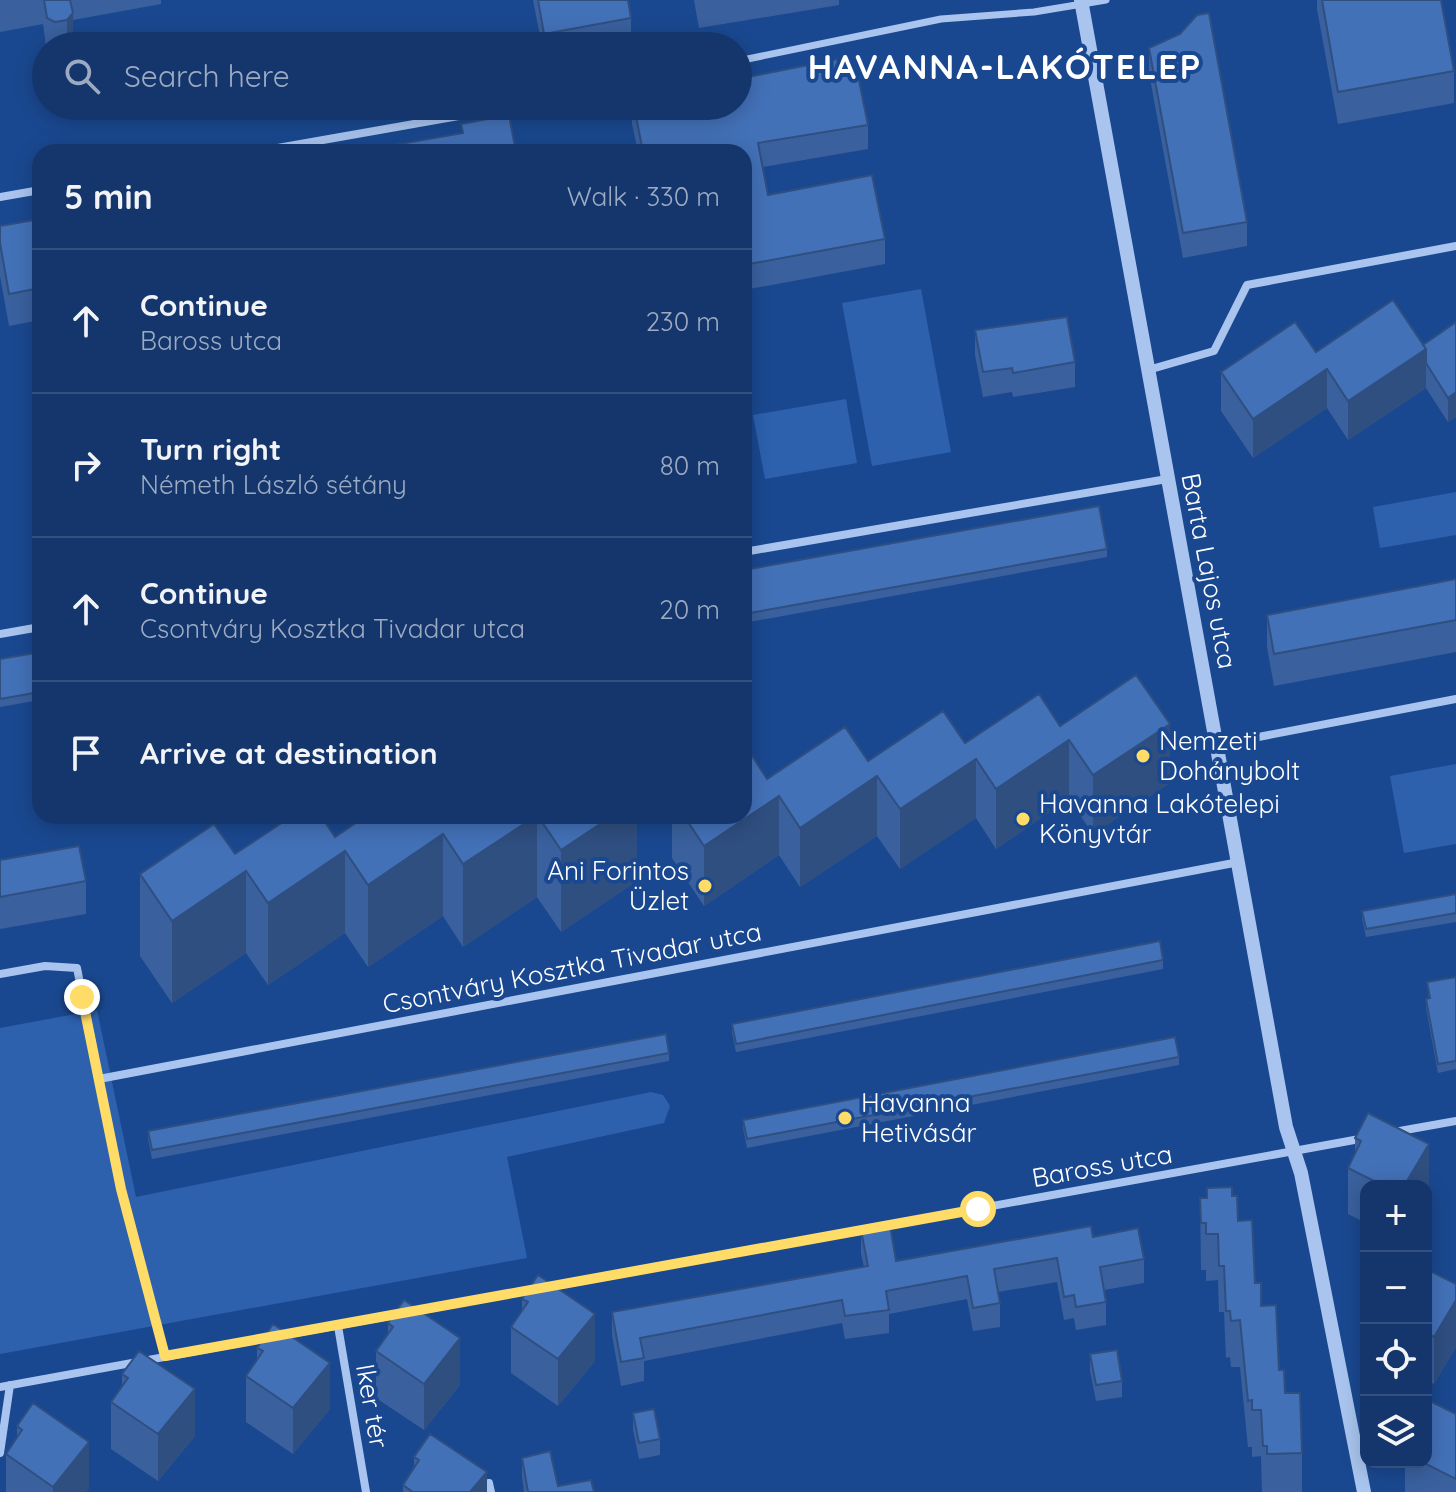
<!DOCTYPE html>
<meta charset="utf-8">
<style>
:root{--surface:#14366c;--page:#214174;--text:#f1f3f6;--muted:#9dabc2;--line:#33507f}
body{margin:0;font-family:Quicksand,sans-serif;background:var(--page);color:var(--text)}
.controls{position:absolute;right:24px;bottom:24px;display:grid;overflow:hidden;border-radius:16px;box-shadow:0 4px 20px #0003}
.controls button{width:72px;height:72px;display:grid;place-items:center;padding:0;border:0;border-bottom:2px solid var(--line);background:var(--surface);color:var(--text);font:40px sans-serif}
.stop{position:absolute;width:24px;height:24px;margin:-18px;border:6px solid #ffdb67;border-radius:50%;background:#fff}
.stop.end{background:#ffdb67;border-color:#fff;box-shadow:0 2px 8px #0008}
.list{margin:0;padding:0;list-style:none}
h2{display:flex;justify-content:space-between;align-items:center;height:104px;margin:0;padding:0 32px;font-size:34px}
h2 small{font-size:26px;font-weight:400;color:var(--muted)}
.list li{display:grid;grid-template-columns:52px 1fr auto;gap:24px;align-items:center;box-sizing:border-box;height:144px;padding:0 32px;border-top:2px solid var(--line)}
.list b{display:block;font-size:30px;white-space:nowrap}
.list p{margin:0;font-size:26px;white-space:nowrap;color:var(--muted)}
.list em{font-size:26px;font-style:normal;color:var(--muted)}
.icon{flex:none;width:44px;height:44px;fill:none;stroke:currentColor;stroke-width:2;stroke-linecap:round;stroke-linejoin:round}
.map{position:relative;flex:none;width:1456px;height:1492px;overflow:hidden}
.search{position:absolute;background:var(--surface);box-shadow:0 4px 20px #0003;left:32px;top:32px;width:720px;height:88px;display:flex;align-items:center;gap:20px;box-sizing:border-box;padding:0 28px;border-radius:44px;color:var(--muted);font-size:30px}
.panel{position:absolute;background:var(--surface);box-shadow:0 4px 20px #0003;left:32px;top:144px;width:720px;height:680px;border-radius:24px}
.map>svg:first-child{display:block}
.green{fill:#2d61ae}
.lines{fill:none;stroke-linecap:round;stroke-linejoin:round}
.pedestrian{stroke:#a9c5ef;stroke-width:7}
.minor{stroke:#a9c5ef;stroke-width:8}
.tertiary{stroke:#a9c5ef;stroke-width:14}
.wall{fill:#3a619e}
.shaded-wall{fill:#2f4f81}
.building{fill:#4371b8;stroke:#2f4f81;stroke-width:2}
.route{stroke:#ffdb67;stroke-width:10}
.poi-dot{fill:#ffdb67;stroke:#1a4890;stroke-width:3}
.labels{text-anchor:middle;stroke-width:8;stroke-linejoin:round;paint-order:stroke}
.street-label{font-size:26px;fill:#fff;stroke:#1a4890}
.poi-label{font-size:26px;fill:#fff;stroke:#1a4890;text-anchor:start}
.district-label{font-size:34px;font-weight:bold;letter-spacing:2px;fill:#fff;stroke:#1a4890}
</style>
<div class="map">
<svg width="1456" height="1492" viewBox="0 0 1456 1492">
<rect width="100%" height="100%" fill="#1a4890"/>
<path class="green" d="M921 289 951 452 872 466 842 303Z
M846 399 857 463 765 479 753 415Z
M1456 492V535L1380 548 1373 507Z
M1456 764V844L1404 853 1390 776Z
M97 1010 136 1197 651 1092 663 1095 670 1106 664 1123 507 1157 527 1258 0 1354V1028Z"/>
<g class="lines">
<path class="pedestrian" d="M738 61 941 19 1034 12 1106 0"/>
<path class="minor" d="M255 152 516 106
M0 197 40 190
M1148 370 1214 351 1247 285 1456 246
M744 552 1167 479
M0 634 40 627
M1217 745 1456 699
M0 974 45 966 77 968 121 1189 165 1356
M99 1079 1239 862
M1394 1132 1456 1121
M338 1326 366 1492
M0 1387 1365 1138
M0 1453 10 1385
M489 1483 491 1492"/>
<path class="tertiary" d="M1081 0 1286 1127 1301 1173 1364 1492"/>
</g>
<path class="wall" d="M0 0H161V4L73 20 72 46H46L43 24 0 32Z
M533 0H628L631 18V42L611 46H542Z
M694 0H839V5L699 28Z
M1317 0H1441L1454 71V103L1338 124 1317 9Z
M1149 48 1247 222V246L1183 258 1149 73Z
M632 106H738L868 125V149L763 167 768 195 885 239V264L744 290V152H638L632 124Z
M40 219V320L9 326 0 276V226Z
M1456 322V417L1448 422 1426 388 1348 440 1327 408 1253 458 1221 411V372L1423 345Z
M975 330 1075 362V387L1013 397 1012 392 983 397 975 355Z
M1107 549V557L744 623V570Z
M1456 579V652L1274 686 1267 647V615Z
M0 659 40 678V700L0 707Z
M1060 726 1170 783 1093 834 1069 799 996 849 976 818 900 869 877 836 800 887 779 855 704 906 672 858V816H744L767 779Z
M437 816H637V881L561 932 537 897 463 947 443 916 368 967 345 933 268 985 246 953 172 1003 140 956V874L235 854 433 819Z
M0 860 86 881V914L0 929Z
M1456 894V922L1366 937 1362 919V911Z
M1163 960V969L736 1052 732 1033V1024Z
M1456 977V1069L1438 1073 1426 1008V999H1429L1427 982Z
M669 1053V1061L152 1159 148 1139V1131Z
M1179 1057V1065L747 1148 743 1128V1120Z
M1368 1113 1429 1144V1190L1426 1196V1186H1366V1223L1348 1214V1168L1355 1153V1138Z
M1232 1196 1285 1393 1302 1453V1492H1262L1261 1456 1252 1457V1447H1248L1240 1367H1231L1230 1357 1226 1358 1224 1312H1219L1218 1280 1206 1281V1270H1201L1200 1198Z
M861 1230 896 1261 1093 1237 1144 1259V1283L1104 1290 1106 1302V1325L1076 1330 1074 1318 1064 1320 1057 1282 998 1292 1000 1303V1327L973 1331 967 1299 889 1314V1333L845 1339 842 1323 644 1361V1381L621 1386 612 1335V1312L864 1267 861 1254Z
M1426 1269 1456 1284V1347L1434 1384 1426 1380Z
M522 1299 595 1314V1361L558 1406 511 1373V1327L522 1310Z
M388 1323 460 1385 424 1430 376 1398V1351L388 1334Z
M273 1324 330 1409 293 1454 246 1422V1376L257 1359V1348Z
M1090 1354 1122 1381V1397L1096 1401 1090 1371Z
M122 1374 195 1389V1436L158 1481 111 1449V1402L122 1385Z
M633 1413 660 1439V1455L639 1459 633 1429Z
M1456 1414V1492H1405V1462H1426Z
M17 1426 89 1488 86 1492H6V1454L17 1437Z
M414 1457 487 1492H403V1485L414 1468Z
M522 1458 558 1486 594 1492H524L522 1477Z"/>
<path class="shaded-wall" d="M73 13V45L67 46V20Z
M1426 349V388L1348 440V401Z
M1327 369V408L1253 458V419Z
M1456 392V417L1448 422V398Z
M1170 724V783L1093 834V775Z
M1069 740V799L996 849V789Z
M976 759V818L900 869V809Z
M877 776V836L800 887V828Z
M779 796V855L704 906V846Z
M536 816H537V897L463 947V864Z
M612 816H637V881L561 932V850Z
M443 834V916L368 967V885Z
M345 851V933L268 985V903Z
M246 871V953L172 1003V921Z
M1429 1144V1190L1426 1196V1186H1404Z
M1456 1300V1347L1434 1384V1337Z
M595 1314V1361L558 1406V1359Z
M460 1338V1385L424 1430V1384Z
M330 1363V1409L293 1454V1408Z
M195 1389V1436L158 1481V1434Z
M89 1442V1488L86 1492H53V1487Z
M487 1472V1492H470Z"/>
<path class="building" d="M44 0H70L73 13 67 20 55 22 47 18Z
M538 0H628L631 18 544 34Z
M1322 0H1441L1454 71 1338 92Z
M1209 13 1247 222 1183 233 1149 48 1180 34 1197 15Z
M854 56 868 125 758 143 768 195 872 175 885 239 744 265V152H643L634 106H738V79Z
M509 115 516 152H396L394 145 463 133 461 124Z
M40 219V288L9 294 0 243V226Z
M1393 300 1426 349 1348 401 1327 369 1253 419 1221 372 1295 322 1316 352Z
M1067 317 1075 362 1013 373 1012 368 983 372 975 330Z
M1456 322V392L1448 398 1426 363V349L1423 345Z
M1099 506 1107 549 744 614V570Z
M1456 579V620L1274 654 1267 615Z
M35 653 40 678V692L0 699V659Z
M1136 675 1170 724 1093 775 1069 740 996 789 976 759 900 809 877 776 800 828 779 796 704 846 684 816H744V750L747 748 767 779 845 727 868 761 943 711 965 743 1039 694 1060 726Z
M292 816H321L335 837 366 816H431L433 819 437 816H536L463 864 443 834 368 885 345 851 268 903 246 871 172 921 140 874 214 824 235 854Z
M538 816H612L561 850Z
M79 846 86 881 0 897V860Z
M1456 894V913L1366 929 1362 911Z
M1160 941 1163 960 736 1044 732 1024Z
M1456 977V1061L1438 1064 1426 999 1430 998 1427 982Z
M666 1034 669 1053 152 1150 148 1131Z
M1175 1037 1179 1057 747 1139 743 1120Z
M1368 1113 1429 1144 1404 1186H1384L1348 1168 1361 1141 1355 1138Z
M1232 1187V1196H1237L1238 1221 1252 1220 1255 1283H1261V1306L1276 1305 1279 1370H1284L1285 1393H1300L1302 1453 1267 1454V1446H1263L1261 1410H1252V1400L1248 1401 1240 1320 1231 1321 1230 1311H1226L1224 1266H1219L1218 1234H1206V1223H1201L1200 1198H1207V1188Z
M890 1225 896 1261 1091 1226 1093 1237 1138 1228 1144 1259 1100 1267 1106 1302 1076 1307 1074 1295 1064 1297 1057 1258 994 1269 1000 1303 973 1308 967 1276 886 1291 889 1310 845 1316 842 1300 640 1338 644 1358 621 1362 612 1312 868 1266 861 1230Z
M1426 1269 1456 1284V1300L1434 1337 1426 1333Z
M538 1275 595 1314 558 1359 511 1327 528 1302 522 1299Z
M404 1300 460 1338 424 1384 376 1351 393 1327 388 1323Z
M273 1324 330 1363 293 1408 246 1376 263 1351 257 1348Z
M1117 1350 1122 1381 1096 1385 1090 1354Z
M139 1351 195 1389 158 1434 111 1402 128 1378 122 1374Z
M1426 1399 1456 1414V1479L1422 1462H1426Z
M33 1403 89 1442 53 1487 6 1454 22 1430 17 1426Z
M654 1409 660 1439 639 1443 633 1413Z
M430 1434 487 1472 470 1492H413L403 1485 419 1460 414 1457Z
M550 1451 558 1486 591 1480 594 1492H528L522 1458Z"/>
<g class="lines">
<path class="route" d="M82 997 121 1189 165 1356 978 1209"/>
</g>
<g class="poi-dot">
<circle cx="1143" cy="756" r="8"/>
<circle cx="1023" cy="819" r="8"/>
<circle cx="705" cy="886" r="8"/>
<circle cx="845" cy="1118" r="8"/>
</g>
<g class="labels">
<g class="street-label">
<text transform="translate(1209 571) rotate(79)" y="9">Barta Lajos utca</text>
<text transform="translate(572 968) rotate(-11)" y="9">Csontváry Kosztka Tivadar utca</text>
<text transform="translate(1102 1166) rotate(-10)" y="9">Baross utca</text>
<text transform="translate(372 1406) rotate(80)" y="9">Iker tér</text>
</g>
<g class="poi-label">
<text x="1159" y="750">Nemzeti<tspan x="1159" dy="30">Dohánybolt</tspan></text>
<text x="1039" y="813">Havanna Lakótelepi<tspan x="1039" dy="30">Könyvtár</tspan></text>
<text x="689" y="880" text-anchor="end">Ani Forintos<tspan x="689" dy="30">Üzlet</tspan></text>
<text x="861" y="1112">Havanna<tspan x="861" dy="30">Hetivásár</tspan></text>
</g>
<g class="district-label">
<text x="1005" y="79">HAVANNA-LAKÓTELEP</text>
</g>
</g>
</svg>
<div class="controls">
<button>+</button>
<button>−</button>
<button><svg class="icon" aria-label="locate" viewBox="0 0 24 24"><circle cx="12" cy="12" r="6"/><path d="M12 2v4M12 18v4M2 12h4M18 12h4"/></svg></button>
<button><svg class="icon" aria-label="layers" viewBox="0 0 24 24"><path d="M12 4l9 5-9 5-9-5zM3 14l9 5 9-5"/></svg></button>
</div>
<div class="stop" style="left:978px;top:1209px"></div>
<div class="stop end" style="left:82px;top:997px"></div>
<div class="search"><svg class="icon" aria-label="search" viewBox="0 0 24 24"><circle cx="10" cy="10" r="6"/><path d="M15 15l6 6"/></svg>Search here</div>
<section class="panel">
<h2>5 min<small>Walk · 330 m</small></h2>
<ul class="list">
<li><svg class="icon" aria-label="ahead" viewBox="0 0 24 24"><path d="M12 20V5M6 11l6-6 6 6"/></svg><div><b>Continue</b><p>Baross utca</p></div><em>230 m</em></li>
<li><svg class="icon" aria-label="right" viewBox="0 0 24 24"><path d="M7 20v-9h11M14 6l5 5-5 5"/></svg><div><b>Turn right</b><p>Németh László sétány</p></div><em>80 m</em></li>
<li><svg class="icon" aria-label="ahead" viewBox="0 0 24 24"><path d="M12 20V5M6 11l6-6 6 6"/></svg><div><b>Continue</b><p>Csontváry Kosztka Tivadar utca</p></div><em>20 m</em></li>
<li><svg class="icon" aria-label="arrive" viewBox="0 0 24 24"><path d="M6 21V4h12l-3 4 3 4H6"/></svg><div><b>Arrive at destination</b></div></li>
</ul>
</section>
</div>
